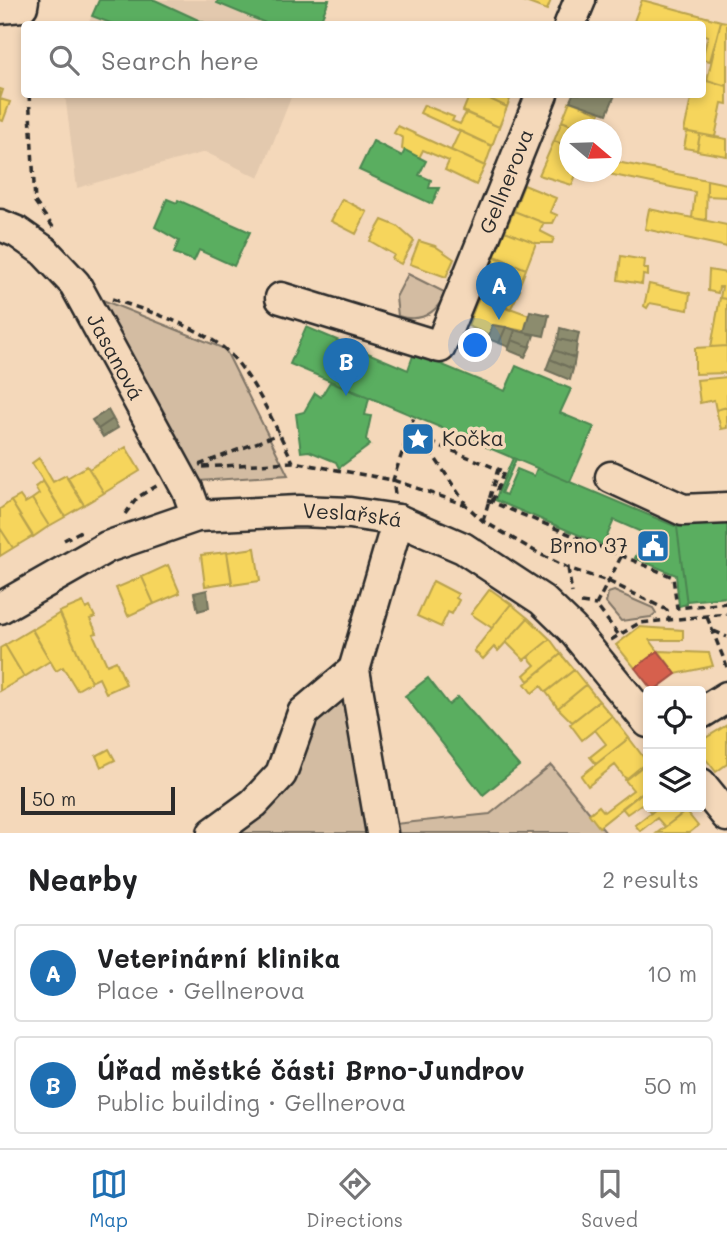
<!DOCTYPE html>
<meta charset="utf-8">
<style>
:root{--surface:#fff;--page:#f2f2f2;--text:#202124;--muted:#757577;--line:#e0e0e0;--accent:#1f6fb2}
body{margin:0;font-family:Mali,sans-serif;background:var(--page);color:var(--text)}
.controls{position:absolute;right:21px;bottom:21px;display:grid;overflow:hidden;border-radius:7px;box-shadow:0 4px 10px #0003}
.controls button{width:63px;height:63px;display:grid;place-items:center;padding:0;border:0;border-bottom:2px solid var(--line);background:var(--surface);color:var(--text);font:35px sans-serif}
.compass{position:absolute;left:559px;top:119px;width:63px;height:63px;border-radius:50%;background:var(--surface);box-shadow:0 4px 10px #0003;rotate:109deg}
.scale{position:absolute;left:21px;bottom:18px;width:154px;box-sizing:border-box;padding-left:7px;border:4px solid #2b2b2b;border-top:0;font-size:19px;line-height:24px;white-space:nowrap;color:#2b2b2b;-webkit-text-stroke:5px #f4d8ba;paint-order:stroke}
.you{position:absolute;left:476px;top:346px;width:24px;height:24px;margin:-18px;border:5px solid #fff;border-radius:50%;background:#1a73e8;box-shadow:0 0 0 10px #1a73e833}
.badge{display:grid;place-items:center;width:46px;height:46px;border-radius:50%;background:var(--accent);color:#fff;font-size:23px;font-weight:700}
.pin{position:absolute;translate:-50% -58px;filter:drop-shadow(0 2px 4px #0008)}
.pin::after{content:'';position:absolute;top:37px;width:24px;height:21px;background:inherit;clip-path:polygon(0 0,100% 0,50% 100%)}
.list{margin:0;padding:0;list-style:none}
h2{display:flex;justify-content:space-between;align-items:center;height:91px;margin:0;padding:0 28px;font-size:30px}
h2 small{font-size:23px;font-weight:400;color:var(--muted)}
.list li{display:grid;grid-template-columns:46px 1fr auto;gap:21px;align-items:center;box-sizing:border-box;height:98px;margin:0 14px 14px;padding:0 14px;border:2px solid var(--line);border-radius:7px}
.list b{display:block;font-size:26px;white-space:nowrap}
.list p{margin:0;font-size:23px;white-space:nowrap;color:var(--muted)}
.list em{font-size:23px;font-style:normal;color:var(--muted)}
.icon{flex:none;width:38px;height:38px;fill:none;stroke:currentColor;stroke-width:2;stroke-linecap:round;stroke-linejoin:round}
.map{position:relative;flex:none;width:727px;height:833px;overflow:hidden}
.search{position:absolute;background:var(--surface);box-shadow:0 4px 10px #0003;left:21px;right:21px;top:21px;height:77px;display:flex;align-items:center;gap:18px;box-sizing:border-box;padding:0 24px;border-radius:7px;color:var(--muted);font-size:26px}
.sheet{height:315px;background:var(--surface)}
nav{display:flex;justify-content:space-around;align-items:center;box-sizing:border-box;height:98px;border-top:2px solid var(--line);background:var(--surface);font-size:19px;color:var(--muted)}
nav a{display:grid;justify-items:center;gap:4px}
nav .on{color:var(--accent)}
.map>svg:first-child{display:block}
.built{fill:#e3c9ae}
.green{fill:#d3bca2;stroke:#7f7466;stroke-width:2}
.homes{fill:#f6d55c;stroke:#b9a24d;stroke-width:2}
.shops{fill:#d6604d;stroke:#a35043;stroke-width:2}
.public{fill:#5aae61;stroke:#4c8751;stroke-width:2}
.industry{fill:#8c8c6e;stroke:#6f6f5a;stroke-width:2}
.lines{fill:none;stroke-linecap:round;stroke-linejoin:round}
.minor-casing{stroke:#2b2b2b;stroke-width:35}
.path{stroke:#2b2b2b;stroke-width:3.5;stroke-dasharray:7 5;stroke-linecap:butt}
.minor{stroke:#f4d8ba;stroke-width:30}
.labels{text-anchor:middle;stroke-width:7;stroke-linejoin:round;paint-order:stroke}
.street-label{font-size:21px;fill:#2b2b2b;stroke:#f4d8ba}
.poi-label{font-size:21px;fill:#2b2b2b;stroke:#f4d8ba;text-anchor:start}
</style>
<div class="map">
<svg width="727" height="833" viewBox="0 0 727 833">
<rect width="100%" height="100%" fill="#f4d8ba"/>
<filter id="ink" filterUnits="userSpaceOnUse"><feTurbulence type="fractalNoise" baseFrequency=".0143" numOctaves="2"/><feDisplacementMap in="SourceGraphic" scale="14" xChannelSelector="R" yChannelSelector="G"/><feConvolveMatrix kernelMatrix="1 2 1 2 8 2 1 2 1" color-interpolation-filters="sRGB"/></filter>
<g filter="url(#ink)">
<path class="built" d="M99 0H330L321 24H88Z
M65 95V94L292 95 259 178 205 152 77 188Z"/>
<path class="green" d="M408 274 446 293C436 314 421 323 398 316L396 297Z
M100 299 225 349 288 475 199 481Z
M614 591 653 608 656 613 651 617 621 621 606 603 608 593Z
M353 678 376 826 490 814 551 765 606 833H222L307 717Z"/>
<path class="homes" d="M520 0H551L547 10Z
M642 0 721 21 710 61 702 59 708 36 702 34V24H633Z
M721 21 727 22V86L707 80Z
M702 80 727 86V104L722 103 715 137 684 131 692 94H702Z
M0 89 3 90 0 99 10 102 3 121 0 120Z
M470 94H479L507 107 499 127 463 111Z
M479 94H512L507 107Z
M570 101 600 113 593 130H583L562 121Z
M424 105 454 117 452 121 460 124 466 113 499 127 492 146 420 113Z
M562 121 583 130H570V147L554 141Z
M398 126 485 166 476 185 445 170 449 161 423 150 419 158 402 149 403 138 394 133Z
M460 131 492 146 485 166 451 150Z
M687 132 700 134 697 150 684 148Z
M700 134 727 139V156L697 151Z
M554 141 570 147V172H577L572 185 539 175Z
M612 161 707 180 706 220 692 218 695 192 599 172H612Z
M707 180 727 184V197L707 196Z
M524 185 556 198 550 212 557 215 553 223H544L514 211Z
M342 199 367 212 356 234 331 221Z
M649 209 727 225V247L645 229Z
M514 211 544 223 540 231 554 238 552 243H536L505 231Z
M382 220 397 226 414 241 401 264 392 259 394 255 370 241Z
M505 231 536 243 526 269 495 256Z
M419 241 435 246 454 259 446 277 410 264Z
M621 256 645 260 644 269H648V276L643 275 642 284 618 280Z
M495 257 526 269 518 289 486 277Z
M709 270 727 273V299L720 298 722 287H719L718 293 708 291Z
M486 277 520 290 510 310 478 296Z
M649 284 690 293 688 310 650 303 647 308 644 306Z
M479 297 529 315 525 331 492 325 489 335 468 326Z
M720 298 727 299V346L711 347Z
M727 346V373L695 374V348Z
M727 377V407L716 410 714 400 700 403 697 380Z
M727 407V428L721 429 716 410Z
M126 447 140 471 104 493 89 469Z
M39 458 53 482 66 475 84 505 65 516 32 463Z
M87 466 104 493 84 505 67 478Z
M43 481 65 517 49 526 32 499 39 494 35 487Z
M20 496 25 503 32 499 49 526 33 537 11 501Z
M11 501 33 536 13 548 0 528V509Z
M0 528 13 548 0 556Z
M255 548 260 581 232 585 227 552Z
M227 552 232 582 205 586 201 555Z
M168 565 180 593 154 604 142 577Z
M142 577 154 604 128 616 116 588Z
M433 581 458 594 456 598 459 600 452 614 448 612 441 627 417 616Z
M490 589 511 604 492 628 471 614Z
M83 602 86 609 90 607 95 617 90 619 97 633 93 634 107 665 116 661 126 684 106 693 99 678 91 682 59 612Z
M511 604 528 618 498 651 494 647 483 659 474 651Z
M60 613 91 682 77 690 63 667 56 671 32 630Z
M528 618 550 639 524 660 506 642Z
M639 627 683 630V640H650L658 651 635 668 616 645Z
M32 629 50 661 24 677 5 645Z
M550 639 561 654 528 681 524 675 535 665 528 657Z
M5 645 24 677 0 691V648Z
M659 651 709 653 713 666 676 674Z
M561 654 574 670 546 692 541 686 532 693 525 684Z
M574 670 586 685 558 708 546 692Z
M586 685 599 701 572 722 558 708Z
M599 701 612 716 582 740 570 724Z
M612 716 629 738 596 764 590 757 606 744 595 730Z
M727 725V764L716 772 701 753 704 739Z
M629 738 647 762 626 779 615 765 588 786 581 776Z
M109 749 115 760 101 767 96 756Z
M647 763 648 788 599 827 589 814 599 806 604 812 633 790 625 780Z
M648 788V807H658L651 813 643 803 627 814 622 808Z
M658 807H683L686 811 665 827 657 818 640 831 635 825Z
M686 811 698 826 689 833H657Z"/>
<path class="shops" d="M658 651 676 674 653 691 635 668Z"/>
<path class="public" d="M99 0H155L207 24H113L92 16Z
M218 0H329L319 24H268L217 3Z
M373 141 402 156 405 150 426 161 419 175 431 180 429 188H439L432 204 359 170Z
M167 199 177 203 178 200 250 232 234 266 199 250 194 261 174 253 179 241 155 227Z
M306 327 408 370 414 353 505 391 516 366 571 389 560 413 594 427 570 482 290 364Z
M330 382 369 398 365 415 371 416 366 439 370 445 339 468 336 462 309 451 301 452 296 414 304 412 315 393 321 397Z
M513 458 516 459 501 493 506 495 517 469 534 476 537 468 677 527 687 604 679 606 676 575 635 558 646 534 614 520 603 545 495 500Z
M727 521V597L687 601V605L677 527Z
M428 678 449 705 458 697 519 766 483 795 405 696Z"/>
<path class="industry" d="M573 94H613L615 95 607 114 570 101Z
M530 311 549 315 544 336 524 332Z
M492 325 506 327 499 343 488 339Z
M506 327 515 330 509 347 499 343Z
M560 328 579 333 577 343 558 339Z
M515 330 534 335 530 347 512 340Z
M558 339 577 343 575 358 554 350Z
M512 340 530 347 525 357 508 350Z
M554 350 575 358 573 369 550 359Z
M550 359 573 369 570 380 546 370Z
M108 410 113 419 98 429 92 420Z
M113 419 118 428 103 437 98 429Z
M207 590 209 608 198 611 194 593Z"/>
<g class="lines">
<defs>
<g id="minor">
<path d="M0 8 22 6 23 0"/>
<path d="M570 24 580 0"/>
<path id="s1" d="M0 225 17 232 44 251 75 284 188 491 197 516"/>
<path id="s2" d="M281 298 440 347 542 94"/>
<path d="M611 477 683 510 727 508"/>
<path id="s3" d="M0 608 107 547 197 516 299 511 350 513 398 520 463 548 542 600 572 629 648 722"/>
<path d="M701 713 727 697"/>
<path d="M701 784 727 816"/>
<path d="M213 833 254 803 281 774 303 713 354 670"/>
<path d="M382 833 354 670 398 520"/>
</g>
</defs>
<use href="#minor" class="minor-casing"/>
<path class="path" d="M29 94 35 202 53 227
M112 299C147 311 186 322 217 343 249 364 276 428 293 462
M408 433 498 469 483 521
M423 440 465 503
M199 465 279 434
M203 467 293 462 393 480 466 505 483 521 540 554 568 568 610 582 667 610 670 621
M395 494 393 480 414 417
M487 500 673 577 677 608 727 603
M492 502 504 472 498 469
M125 514 138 497 158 485
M64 540 85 529
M568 568 572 593
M581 603 596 605
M707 617 727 667
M714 631 727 637
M618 634 596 605 622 555
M611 640 639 623 727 614"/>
<use href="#minor" class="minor"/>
</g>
</g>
<defs>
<symbol id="sight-square" viewBox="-11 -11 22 22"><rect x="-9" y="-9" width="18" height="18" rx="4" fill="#1f6fb2" stroke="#f4d8ba"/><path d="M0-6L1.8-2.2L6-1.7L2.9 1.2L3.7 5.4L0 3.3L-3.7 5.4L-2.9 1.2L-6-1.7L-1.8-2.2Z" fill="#fff"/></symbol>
<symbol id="civic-square" viewBox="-11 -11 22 22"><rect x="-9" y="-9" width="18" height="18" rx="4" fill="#1f6fb2" stroke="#f4d8ba"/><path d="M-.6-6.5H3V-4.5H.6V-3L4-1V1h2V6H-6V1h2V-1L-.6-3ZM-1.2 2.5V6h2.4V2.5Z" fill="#fff"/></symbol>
</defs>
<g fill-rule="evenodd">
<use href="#sight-square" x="399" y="420" width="38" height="38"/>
<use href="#civic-square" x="634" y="527" width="38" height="38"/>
</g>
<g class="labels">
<g class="street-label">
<text dy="7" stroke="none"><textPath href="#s2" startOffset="345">Gellnerova</textPath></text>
<text dy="7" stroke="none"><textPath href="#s1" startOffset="180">Jasanová</textPath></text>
<text dy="7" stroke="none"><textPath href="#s3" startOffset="374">Veslařská</textPath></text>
</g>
<g class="poi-label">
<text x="442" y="446">Kočka</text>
<text x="628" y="553" text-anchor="end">Brno 37</text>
</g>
</g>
</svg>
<div class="controls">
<button><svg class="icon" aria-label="locate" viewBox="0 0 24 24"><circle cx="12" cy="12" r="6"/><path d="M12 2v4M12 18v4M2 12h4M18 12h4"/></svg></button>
<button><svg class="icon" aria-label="layers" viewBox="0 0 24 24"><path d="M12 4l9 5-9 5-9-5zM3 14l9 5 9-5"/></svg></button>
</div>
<svg class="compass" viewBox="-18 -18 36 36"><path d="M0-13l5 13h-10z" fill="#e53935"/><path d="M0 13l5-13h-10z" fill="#757577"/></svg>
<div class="scale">50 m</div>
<div class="you"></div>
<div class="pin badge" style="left:499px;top:320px">A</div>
<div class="pin badge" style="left:346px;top:396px">B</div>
<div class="search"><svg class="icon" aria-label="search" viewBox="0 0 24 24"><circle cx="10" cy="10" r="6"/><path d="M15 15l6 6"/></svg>Search here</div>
</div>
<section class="sheet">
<h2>Nearby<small>2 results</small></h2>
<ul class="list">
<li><span class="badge">A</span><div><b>Veterinární klinika</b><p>Place · Gellnerova</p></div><em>10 m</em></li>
<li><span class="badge">B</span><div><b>Úřad městké části Brno-Jundrov</b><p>Public building · Gellnerova</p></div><em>50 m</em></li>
</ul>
</section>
<nav>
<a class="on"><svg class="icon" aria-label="map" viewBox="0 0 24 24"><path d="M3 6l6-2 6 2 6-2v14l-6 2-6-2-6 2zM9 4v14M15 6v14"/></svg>Map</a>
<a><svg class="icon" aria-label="directions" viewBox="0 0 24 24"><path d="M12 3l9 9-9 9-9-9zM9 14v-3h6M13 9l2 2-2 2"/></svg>Directions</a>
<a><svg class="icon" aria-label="saved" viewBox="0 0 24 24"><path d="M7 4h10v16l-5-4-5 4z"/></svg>Saved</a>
</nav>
